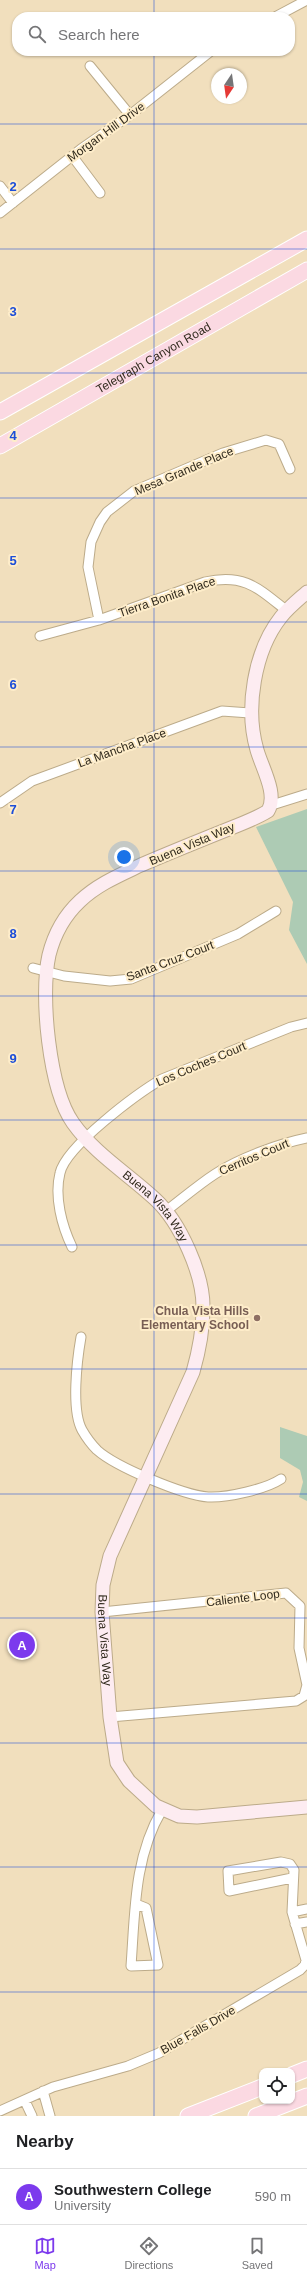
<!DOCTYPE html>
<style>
:root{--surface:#fff;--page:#f6f6f6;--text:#202124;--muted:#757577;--line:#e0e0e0;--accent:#7c3aed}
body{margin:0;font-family:Helvetica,sans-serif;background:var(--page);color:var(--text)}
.controls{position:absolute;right:12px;bottom:12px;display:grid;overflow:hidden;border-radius:8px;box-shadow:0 1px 3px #0004}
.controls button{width:36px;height:36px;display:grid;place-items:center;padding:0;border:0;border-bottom:1px solid var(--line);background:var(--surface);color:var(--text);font:20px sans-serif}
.compass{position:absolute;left:211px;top:68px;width:36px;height:36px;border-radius:50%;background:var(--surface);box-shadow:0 1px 3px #0004;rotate:193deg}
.you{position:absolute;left:124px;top:857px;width:14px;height:14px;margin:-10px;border:3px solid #fff;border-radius:50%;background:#1a73e8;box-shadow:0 0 0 6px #1a73e833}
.badge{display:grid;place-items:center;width:26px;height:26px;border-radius:50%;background:var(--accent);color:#fff;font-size:13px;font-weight:700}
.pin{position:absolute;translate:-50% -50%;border:2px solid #fff;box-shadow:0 1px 4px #0006}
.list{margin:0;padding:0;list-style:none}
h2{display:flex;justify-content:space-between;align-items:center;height:52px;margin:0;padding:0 16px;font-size:17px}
h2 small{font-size:13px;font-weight:400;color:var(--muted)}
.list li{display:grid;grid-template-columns:26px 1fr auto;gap:12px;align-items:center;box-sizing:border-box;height:56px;padding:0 16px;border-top:1px solid var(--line)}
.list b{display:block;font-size:15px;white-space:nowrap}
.list p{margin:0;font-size:13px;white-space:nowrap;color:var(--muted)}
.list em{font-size:13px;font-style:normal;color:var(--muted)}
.icon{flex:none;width:22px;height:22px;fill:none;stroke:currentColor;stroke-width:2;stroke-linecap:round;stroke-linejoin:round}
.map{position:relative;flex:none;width:307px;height:2116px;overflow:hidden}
.search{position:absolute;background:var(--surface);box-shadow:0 1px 3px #0004;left:12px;right:12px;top:12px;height:44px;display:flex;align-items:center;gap:10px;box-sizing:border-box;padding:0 14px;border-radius:16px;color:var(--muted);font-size:15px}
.sheet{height:108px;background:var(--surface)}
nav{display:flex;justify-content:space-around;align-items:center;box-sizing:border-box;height:56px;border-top:1px solid var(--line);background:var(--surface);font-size:11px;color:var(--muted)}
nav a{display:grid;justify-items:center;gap:2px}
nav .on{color:var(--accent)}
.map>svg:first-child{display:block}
.green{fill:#adcbb4}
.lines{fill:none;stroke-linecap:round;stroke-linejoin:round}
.street-casing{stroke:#bcab8a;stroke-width:11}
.secondary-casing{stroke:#bcab8a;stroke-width:15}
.primary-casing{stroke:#fff;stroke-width:17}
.street{stroke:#fff;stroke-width:9}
.secondary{stroke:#fdecf1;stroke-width:13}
.primary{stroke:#fbd9e2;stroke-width:15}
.grid{fill:none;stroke:#1d4ed8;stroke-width:1;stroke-opacity:0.55}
.education-dot{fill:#8d6e63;stroke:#feedca;stroke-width:1.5}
.labels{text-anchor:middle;stroke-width:4;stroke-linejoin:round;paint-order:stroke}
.street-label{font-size:12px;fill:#312a1d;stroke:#feedca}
.education-label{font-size:12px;font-weight:bold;fill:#785e54;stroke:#feedca;text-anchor:end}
.grid-label{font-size:13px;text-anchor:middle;font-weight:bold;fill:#1d4ed8;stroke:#feedca;stroke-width:4;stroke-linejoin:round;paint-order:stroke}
</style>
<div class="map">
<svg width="307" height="2116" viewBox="0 0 307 2116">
<rect width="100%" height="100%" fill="#f1dfbd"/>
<path class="green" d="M307 809V964L289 930 293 902 256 827Z
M280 1427 307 1436V1503V1501L299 1497 303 1482 300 1470 280 1458Z"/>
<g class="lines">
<defs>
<path id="street" d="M275 17 307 0
M90 66 130 115
M73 157 100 193
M0 186 13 203
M0 213 81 149 130 115 211 51
M99 620 88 567 91 542 100 522 107 512 134 491 223 453 266 440 279 444 290 469
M40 636 99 620 205 582C244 573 258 588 287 611
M0 803 32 781 222 711 250 713
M272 805 307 794
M33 968 64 976 110 981 131 979 238 934 276 911
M166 1211C182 1199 198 1185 215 1174 240 1158 278 1144 307 1138
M72 1247C62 1226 54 1197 60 1173 66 1146 138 1093 162 1079L291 1027 307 1023
M81 1337C77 1360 71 1410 82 1430 86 1437 92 1445 97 1450 116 1467 183 1495 208 1497 227 1498 266 1489 281 1479
M102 1612 286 1593 300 1606 299 1648 307 1685
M110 1717 296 1701 304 1696 307 1685
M136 1904 146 1908 158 1965 131 1966C135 1912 134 1857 162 1810
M292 1912 307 1909
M295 1924 307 1922
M43 2091 50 2116
M25 2101 32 2116
M0 2111 53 2087 128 2066 159 2053 300 1970 305 1965 306 1960 292 1912 294 1870 290 1864 281 1862 228 1871 229 1891 292 1878"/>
<g id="secondary">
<path id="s1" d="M307 592C298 600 288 608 281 617 254 651 245 709 257 750 262 768 278 794 268 811 257 818 243 823 231 828 201 840 171 852 141 865 120 875 98 884 80 901 65 915 54 935 49 955 40 995 49 1089 73 1123 95 1154 127 1173 155 1199 180 1222 204 1275 203 1309 203 1331 199 1351 193 1372L110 1556 103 1585 102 1612 110 1717 117 1763 129 1781 156 1806 179 1816 197 1817 307 1807"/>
</g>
<g id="primary">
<path d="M0 412 307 239"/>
<path id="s2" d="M0 446 307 270"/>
<path d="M292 2075 307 2069"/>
<path d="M188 2116 262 2087"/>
<path d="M256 2116 307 2096"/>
</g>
</defs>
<use href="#street" class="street-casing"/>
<use href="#secondary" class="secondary-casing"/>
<use href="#primary" class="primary-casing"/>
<use href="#street" class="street"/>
<use href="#secondary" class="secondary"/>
<use href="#primary" class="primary"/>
</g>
<path class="grid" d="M154 0V17M154 51V2116M0 124H307M0 249H307M0 373H307M0 498H307M0 622H307M0 747H307M0 871H307M0 996H307M0 1120H307M0 1245H307M0 1369H307M0 1494H307M0 1618H307M0 1743H307M0 1867H307M0 1992H307"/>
<circle class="education-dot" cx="257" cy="1318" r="4"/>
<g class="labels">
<g class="street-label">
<text transform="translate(106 132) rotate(-36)" y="4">Morgan Hill Drive</text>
<text dy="4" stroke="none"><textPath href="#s2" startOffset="177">Telegraph Canyon Road</textPath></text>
<text transform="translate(184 471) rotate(-23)" y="4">Mesa Grande Place</text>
<text transform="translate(167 597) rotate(-19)" y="4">Tierra Bonita Place</text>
<text transform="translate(122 748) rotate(-20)" y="4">La Mancha Place</text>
<text transform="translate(192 844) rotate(-23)" y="4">Buena Vista Way</text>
<text transform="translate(170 961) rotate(-21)" y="4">Santa Cruz Court</text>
<text transform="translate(201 1064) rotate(-23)" y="4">Los Coches Court</text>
<text transform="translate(254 1157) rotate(-23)" y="4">Cerritos Court</text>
<text dy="4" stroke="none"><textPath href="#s1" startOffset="802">Buena Vista Way</textPath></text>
<text transform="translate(243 1598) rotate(-7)" y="4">Caliente Loop</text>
<text dy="4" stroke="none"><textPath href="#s1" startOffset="1270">Buena Vista Way</textPath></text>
<text transform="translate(198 2030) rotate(-30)" y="4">Blue Falls Drive</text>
</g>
<g class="education-label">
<text x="249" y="1315">Chula Vista Hills<tspan x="249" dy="14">Elementary School</tspan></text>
</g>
</g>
<g class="grid-label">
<text x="13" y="191">2</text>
<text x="13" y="316">3</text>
<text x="13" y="440">4</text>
<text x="13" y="565">5</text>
<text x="13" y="689">6</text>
<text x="13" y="814">7</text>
<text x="13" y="938">8</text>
<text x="13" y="1063">9</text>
</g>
</svg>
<div class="controls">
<button><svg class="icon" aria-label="locate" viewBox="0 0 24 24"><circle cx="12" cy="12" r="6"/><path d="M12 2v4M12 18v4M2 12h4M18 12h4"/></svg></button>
</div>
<svg class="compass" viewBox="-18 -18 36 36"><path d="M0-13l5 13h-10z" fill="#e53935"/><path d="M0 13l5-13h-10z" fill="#757577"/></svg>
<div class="you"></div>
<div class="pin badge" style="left:22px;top:1645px">A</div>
<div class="search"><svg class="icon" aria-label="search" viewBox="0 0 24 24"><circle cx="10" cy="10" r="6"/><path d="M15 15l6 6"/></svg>Search here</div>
</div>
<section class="sheet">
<h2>Nearby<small></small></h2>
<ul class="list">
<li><span class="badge">A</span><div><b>Southwestern College</b><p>University</p></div><em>590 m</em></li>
</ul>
</section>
<nav>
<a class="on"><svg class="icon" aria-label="map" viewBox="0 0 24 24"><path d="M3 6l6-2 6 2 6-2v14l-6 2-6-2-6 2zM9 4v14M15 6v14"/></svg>Map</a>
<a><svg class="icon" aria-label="directions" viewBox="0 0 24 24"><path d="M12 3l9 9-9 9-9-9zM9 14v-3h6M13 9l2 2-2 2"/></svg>Directions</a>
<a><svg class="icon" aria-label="saved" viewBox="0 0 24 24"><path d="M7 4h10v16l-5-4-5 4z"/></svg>Saved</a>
</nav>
